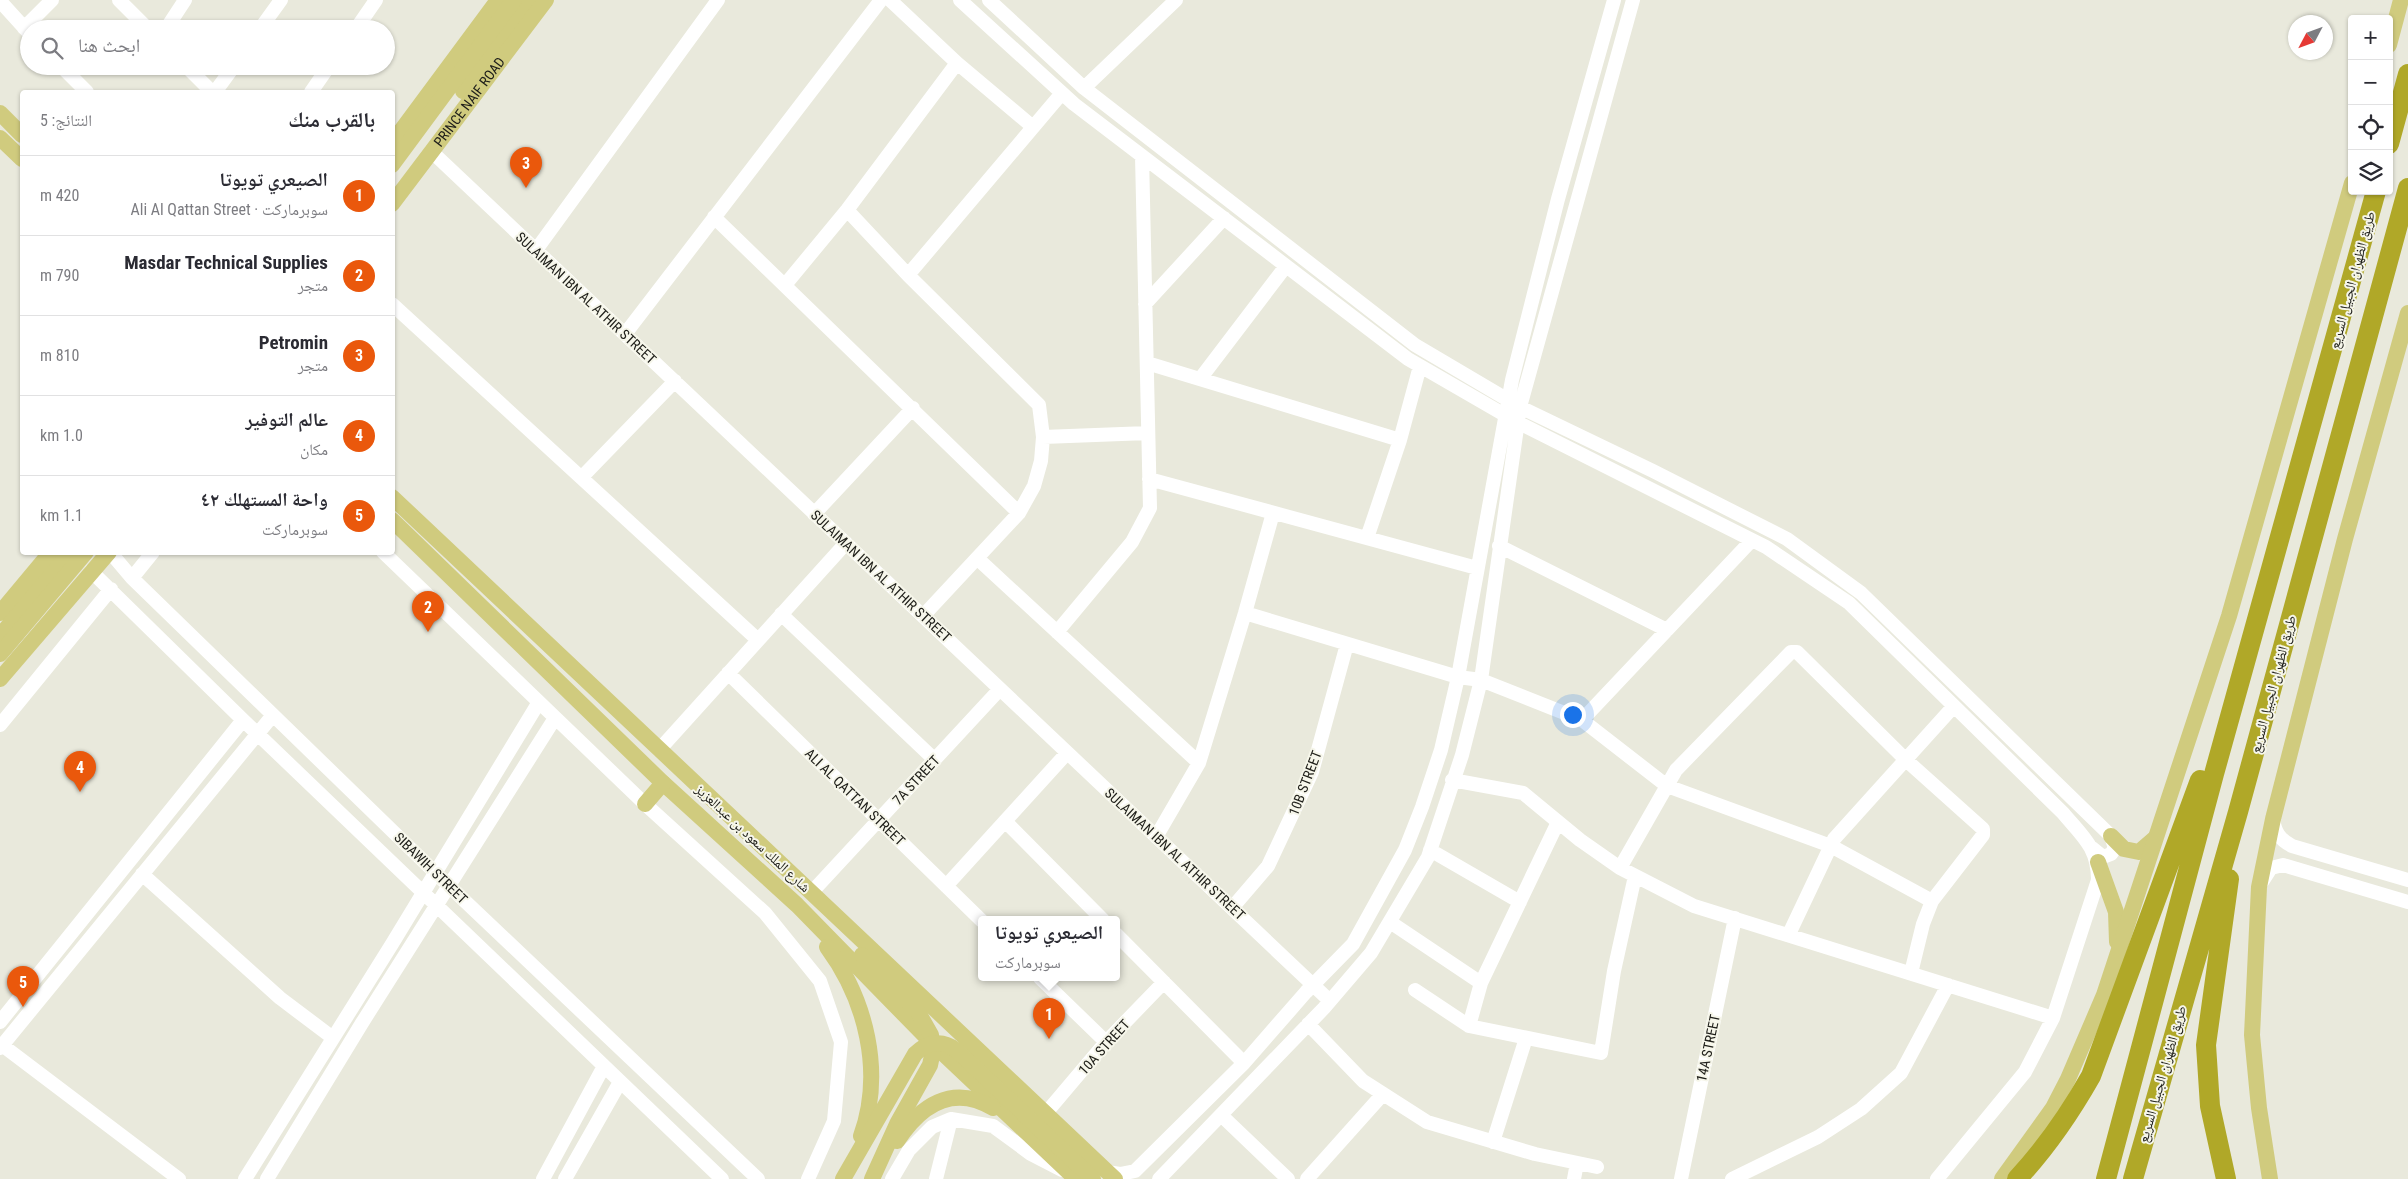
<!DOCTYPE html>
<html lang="ar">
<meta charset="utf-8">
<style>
:root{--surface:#fff;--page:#f2f2f3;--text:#2b2b33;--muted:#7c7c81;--line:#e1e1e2;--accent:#ea580c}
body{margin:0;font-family:"Roboto Condensed","Noto Naskh Arabic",sans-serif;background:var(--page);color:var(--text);direction:rtl}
.controls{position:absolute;right:15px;top:15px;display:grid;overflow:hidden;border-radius:5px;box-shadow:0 1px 4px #0004}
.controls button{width:45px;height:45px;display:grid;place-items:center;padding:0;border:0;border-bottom:1px solid var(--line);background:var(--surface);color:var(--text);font:25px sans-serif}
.compass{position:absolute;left:2288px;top:15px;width:45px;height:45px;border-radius:50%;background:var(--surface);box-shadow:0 1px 4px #0004;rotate:229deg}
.you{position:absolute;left:1572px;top:714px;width:18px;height:18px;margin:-12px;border:4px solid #fff;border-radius:50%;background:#1a73e8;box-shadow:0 0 0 8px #1a73e833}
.badge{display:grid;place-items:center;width:32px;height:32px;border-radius:50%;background:var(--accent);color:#fff;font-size:16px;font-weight:700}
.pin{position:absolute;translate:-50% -41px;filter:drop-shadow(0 1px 2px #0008)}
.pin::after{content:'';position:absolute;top:26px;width:18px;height:15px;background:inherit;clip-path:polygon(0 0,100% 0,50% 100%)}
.popup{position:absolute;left:978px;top:916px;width:142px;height:65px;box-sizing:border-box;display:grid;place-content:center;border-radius:5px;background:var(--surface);filter:drop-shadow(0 1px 4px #0005);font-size:16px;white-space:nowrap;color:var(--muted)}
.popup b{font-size:19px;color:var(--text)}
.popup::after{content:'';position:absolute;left:50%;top:100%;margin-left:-10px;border:10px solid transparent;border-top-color:var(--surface)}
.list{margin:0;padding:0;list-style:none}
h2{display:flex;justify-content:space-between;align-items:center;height:65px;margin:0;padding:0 20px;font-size:21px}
h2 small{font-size:16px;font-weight:400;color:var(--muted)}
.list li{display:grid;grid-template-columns:32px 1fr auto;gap:15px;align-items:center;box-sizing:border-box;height:80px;padding:0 20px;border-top:1px solid var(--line)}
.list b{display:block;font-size:19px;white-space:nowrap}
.list p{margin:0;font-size:16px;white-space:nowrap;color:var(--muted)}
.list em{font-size:16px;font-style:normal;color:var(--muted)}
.icon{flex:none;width:28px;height:28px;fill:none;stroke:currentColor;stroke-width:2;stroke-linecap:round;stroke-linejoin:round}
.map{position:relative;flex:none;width:2408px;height:1179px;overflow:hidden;direction:ltr}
.search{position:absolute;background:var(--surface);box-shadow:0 1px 4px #0004;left:20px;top:20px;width:375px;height:55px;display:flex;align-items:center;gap:12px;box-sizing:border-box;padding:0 18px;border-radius:28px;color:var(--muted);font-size:19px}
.panel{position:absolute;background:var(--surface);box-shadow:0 1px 4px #0004;left:20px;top:90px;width:375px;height:465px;border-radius:5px;direction:rtl}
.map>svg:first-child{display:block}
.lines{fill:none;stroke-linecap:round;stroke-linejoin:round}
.minor{stroke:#fff;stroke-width:14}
.major{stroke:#d0cb7e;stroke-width:16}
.highway{stroke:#b0a828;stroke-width:20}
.labels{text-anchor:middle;stroke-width:4;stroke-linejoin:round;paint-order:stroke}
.street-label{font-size:14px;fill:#20201b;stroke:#f6f6ea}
</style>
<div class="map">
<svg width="2408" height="1179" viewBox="0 0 2408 1179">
<rect width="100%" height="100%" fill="#e9e9dc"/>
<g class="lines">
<path class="minor" d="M119 0 148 29
M890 0 957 63 1033 127
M960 0 1074 104 1408 359 1517 422 1766 547 1849 603 2063 813C2082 836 2098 847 2098 880L2053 1018 2025 1072 1937 1179
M989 0 1084 88 1415 345 1520 407 1653 471 1787 539 1861 593 2111 836 2115 848 2111 854 2103 857 2092 848
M0 1 29 33
M24 28 52 0
M166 29 185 0
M260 29 281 0
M356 29 376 0
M61 66 87 92
M186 66 212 92
M1084 88 1176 0
M215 92 234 66
M311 92 329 66
M431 151 1330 1001
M847 210 908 275 1039 405 1043 437 1041 461 1034 486 1019 513 923 616
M714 217 1019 513
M536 250 718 0
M908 275 1062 93
M785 285 847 210 957 63
M392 304 758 640
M1145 304 1224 218
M625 334 881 0
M1147 363 1400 440
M1200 379 1286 266
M1043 437 1148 433
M582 477 675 381
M1149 479 1477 568
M814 514 913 408
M1367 538 1400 440 1420 366
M1499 546 1667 630
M110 552 132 578 449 886 758 1179
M383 552 645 804 765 913 820 981 841 1042 834 1121 808 1179
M978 559 1199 763
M91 571 243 720 722 1179
M132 578 153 552
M1245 613 1458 677 1481 680 1582 720 1667 786 1831 846 1932 901
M781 614 935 760
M1057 632 1132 542 1150 508 1142 156
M728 673 982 921
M1582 720 1752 540
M0 725 111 589
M659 750 846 543
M1452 780 1523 793 1580 840 1620 868 1694 906 2053 1018
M2273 819C2275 832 2279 839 2292 846L2408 880
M1005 821 1103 920
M1156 837 1199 763 1245 613 1273 513
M1430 850 1520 902
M1620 868 1676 770 1791 652H1797L1906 760 1983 829V835L1932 901 1923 924 1911 973
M142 874 280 998 333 1038
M2262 882 2271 868 2283 865 2408 902
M946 886 1067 753
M811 893 1000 689
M1232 908 1268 866 1312 772 1347 644
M1390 922 1481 983
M1116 934 1244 1063
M1789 934 1834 839 1954 706
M1040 978 1106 1042
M1415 990 1469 1026 1601 1053 1614 971 1635 876
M0 1022 243 720
M1308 1024 1363 1081 1427 1122 1535 1154 1597 1167
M1469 1026 1481 983 1558 822
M2 1045 179 1179
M0 1048 273 715
M1046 1113 1106 1042 1164 982
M1221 1115 1288 1179
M1493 1142 1526 1038
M1107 1172 1120 1174 1135 1171 1244 1063 1306 992 1353 944 1405 850 1422 807 1441 750 1458 677 1512 380 1558 199 1614 0
M245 1179 392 944 539 702
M267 1179 362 1023 555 718
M543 1179 604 1066
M565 1179 620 1082
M892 1179 909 1150 932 1127 951 1119 993 1126 1031 1154 1062 1170
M936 1179 951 1119
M1159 1179 1324 1008 1371 953 1428 857 1462 755 1481 680 1520 407 1633 0
M1307 1179 1383 1094
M1574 1179 1577 1163
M1681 1179 1735 918
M1732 1179 1818 1137 1861 1109 1901 1073 1948 985"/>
<g class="major">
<path d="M2389 45 2401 0"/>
<path d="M463 91 530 0"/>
<path d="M0 113 22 135"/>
<path d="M0 138 22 159"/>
<path d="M392 143 498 0"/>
<path d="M392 165 514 0"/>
<path id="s1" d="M392 204 546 0"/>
<path d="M392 497 1115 1179"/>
<path d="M392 520 663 783 797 905 932 1043 1076 1179"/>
<path d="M0 613 51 552"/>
<path d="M0 636 71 552"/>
<path d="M0 654 86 552"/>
<path d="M0 679 109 552"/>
<path d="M645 804 663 783"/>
<path d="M2111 836 2124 849 2139 852 2154 839"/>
<path d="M2098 862 2116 912 2117 942"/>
<path d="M827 947C866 1000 884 1072 861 1136"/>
<path d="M862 955 918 1012 931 1035 933 1051 930 1065 897 1124 872 1179"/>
<path d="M897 1141C920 1106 952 1083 993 1108"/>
<path d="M843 1179 915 1054C927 1042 942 1039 956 1050L1093 1179"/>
<path d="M2002 1179 2053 1108 2068 1079 2104 995 2229 616 2352 183"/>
<path d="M2270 1179 2259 1108 2252 1035 2259 887 2273 819 2345 539 2408 313"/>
</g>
<path class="highway" d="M2389 144 2408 74
M2017 1179C2046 1148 2070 1113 2091 1076L2200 780
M2106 1179 2214 774 2376 191
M2133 1179 2238 812 2408 188
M2226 1179 2210 1106 2206 1045 2229 879"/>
</g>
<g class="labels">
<g class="street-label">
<text dy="5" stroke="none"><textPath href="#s1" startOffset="128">PRINCE NAIF ROAD</textPath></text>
<text transform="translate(2352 280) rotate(-75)" y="5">طريق الظهران الجبيل السريع</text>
<text transform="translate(586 298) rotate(43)" y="5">SULAIMAN IBN AL ATHIR STREET</text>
<text transform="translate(881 576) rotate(43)" y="5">SULAIMAN IBN AL ATHIR STREET</text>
<text transform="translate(2273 684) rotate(-75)" y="5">طريق الظهران الجبيل السريع</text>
<text transform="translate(916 780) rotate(-47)" y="5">7A STREET</text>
<text transform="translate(1305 783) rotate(-69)" y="5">10B STREET</text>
<text transform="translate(855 797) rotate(44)" y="5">ALI AL QATTAN STREET</text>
<text transform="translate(753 838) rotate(43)" y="5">شارع الملك سعود بن عبدالعزيز</text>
<text transform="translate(1175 854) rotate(43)" y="5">SULAIMAN IBN AL ATHIR STREET</text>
<text transform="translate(431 868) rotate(44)" y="5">SIBAWIH STREET</text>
<text transform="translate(1104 1047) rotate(-48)" y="5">10A STREET</text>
<text transform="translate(1708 1048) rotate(-78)" y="5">14A STREET</text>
<text transform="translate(2162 1074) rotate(-74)" y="5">طريق الظهران الجبيل السريع</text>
</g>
</g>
</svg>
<div class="controls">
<button>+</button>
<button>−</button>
<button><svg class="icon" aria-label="locate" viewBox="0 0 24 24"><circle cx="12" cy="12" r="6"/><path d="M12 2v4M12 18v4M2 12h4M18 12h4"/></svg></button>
<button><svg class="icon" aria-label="layers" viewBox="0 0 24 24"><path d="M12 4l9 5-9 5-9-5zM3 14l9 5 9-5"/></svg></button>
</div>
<svg class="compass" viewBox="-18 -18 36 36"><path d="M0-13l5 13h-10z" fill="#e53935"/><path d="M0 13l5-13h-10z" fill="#7c7c81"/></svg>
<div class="you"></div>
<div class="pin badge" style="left:1049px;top:1039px">1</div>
<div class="popup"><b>الصيعري تويوتا</b>سوبرماركت</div>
<div class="pin badge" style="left:428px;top:632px">2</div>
<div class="pin badge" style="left:526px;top:188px">3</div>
<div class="pin badge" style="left:80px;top:792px">4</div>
<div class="pin badge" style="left:23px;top:1007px">5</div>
<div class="search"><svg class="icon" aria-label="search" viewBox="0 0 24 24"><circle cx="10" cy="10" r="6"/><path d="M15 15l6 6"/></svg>ابحث هنا</div>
<section class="panel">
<h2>بالقرب منك<small>النتائج: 5</small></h2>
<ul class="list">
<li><span class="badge">1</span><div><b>الصيعري تويوتا</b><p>سوبرماركت · Ali Al Qattan Street</p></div><em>420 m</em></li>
<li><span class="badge">2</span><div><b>Masdar Technical Supplies</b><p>متجر</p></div><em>790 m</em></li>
<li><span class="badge">3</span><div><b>Petromin</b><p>متجر</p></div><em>810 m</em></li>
<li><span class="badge">4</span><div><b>عالم التوفير</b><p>مكان</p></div><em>1.0 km</em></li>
<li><span class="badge">5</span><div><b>واحة المستهلك ٤٢</b><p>سوبرماركت</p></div><em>1.1 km</em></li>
</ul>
</section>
</div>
